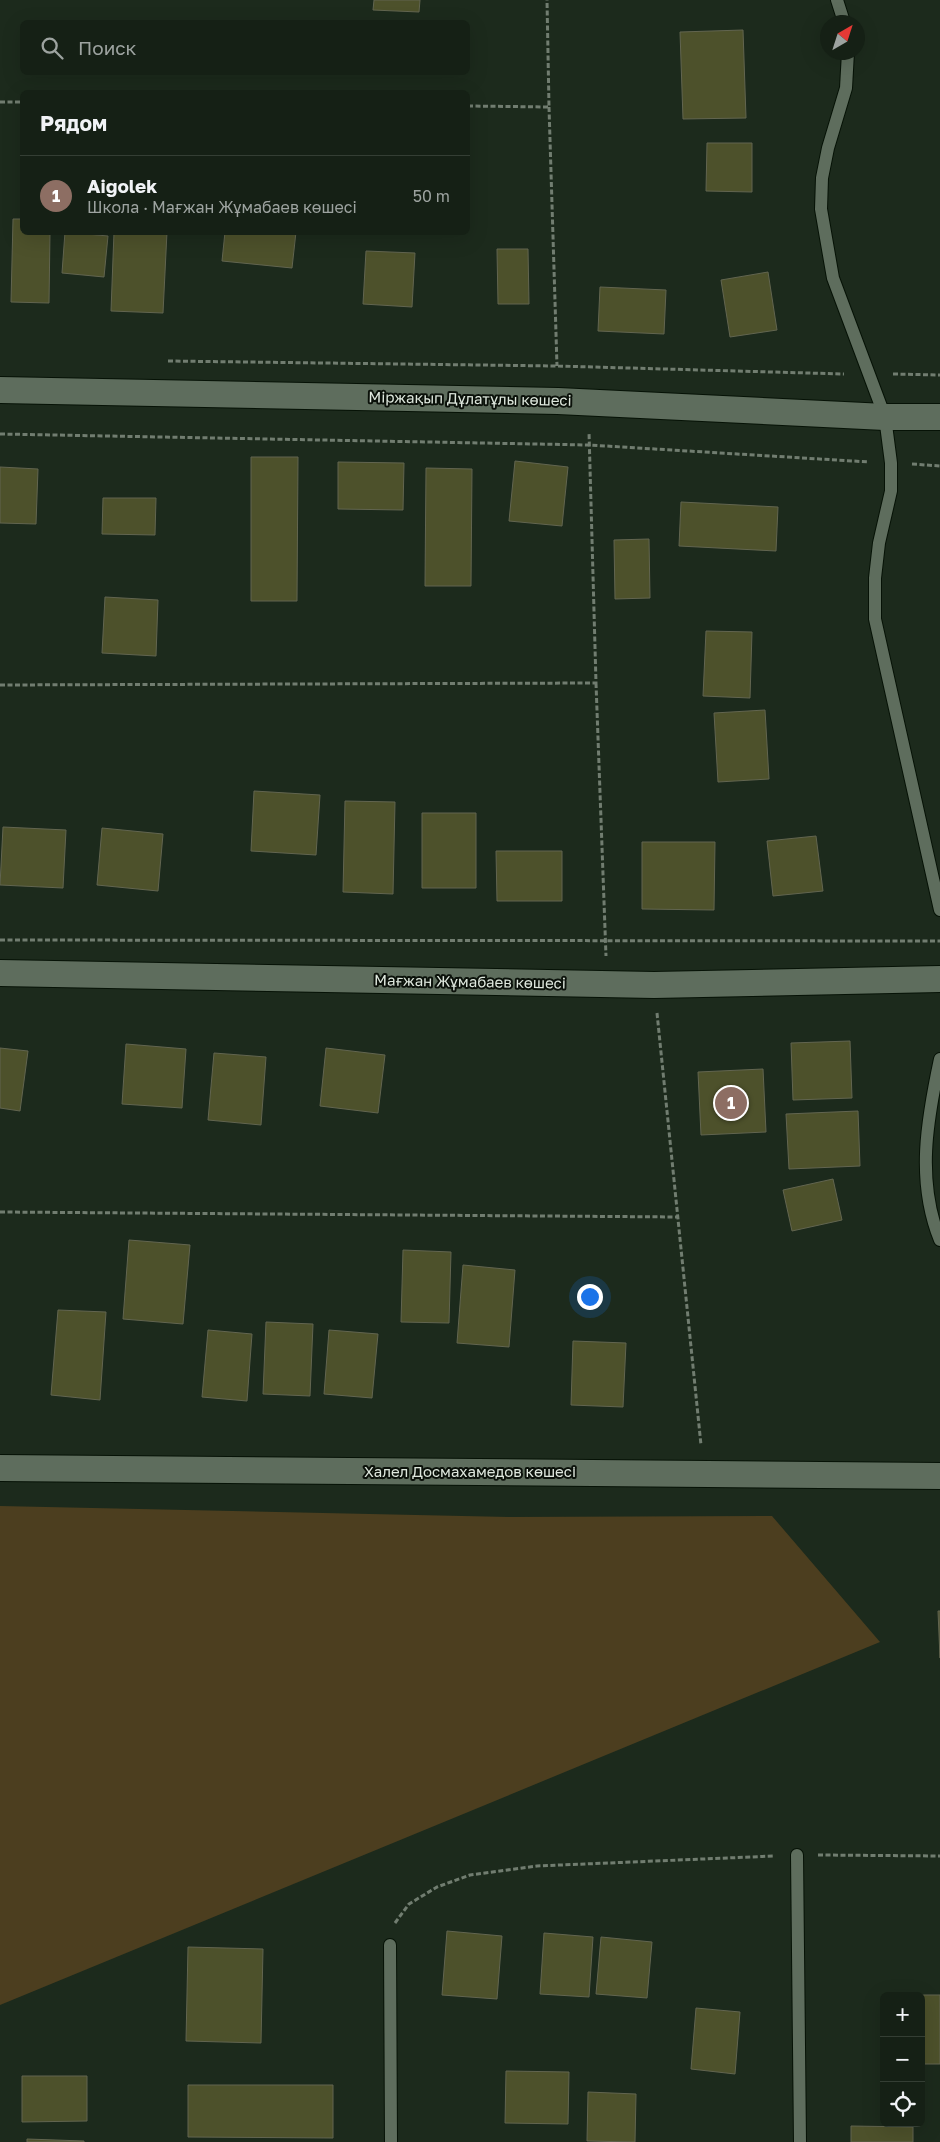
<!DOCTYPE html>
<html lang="ru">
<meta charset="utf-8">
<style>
:root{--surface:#152015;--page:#222d22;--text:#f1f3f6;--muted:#9da3a0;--line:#343e34;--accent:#db2777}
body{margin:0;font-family:"Golos Text",sans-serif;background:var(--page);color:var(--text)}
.controls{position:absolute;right:15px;bottom:15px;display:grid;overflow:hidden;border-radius:8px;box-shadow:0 5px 20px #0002}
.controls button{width:45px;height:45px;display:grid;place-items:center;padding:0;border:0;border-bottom:1px solid var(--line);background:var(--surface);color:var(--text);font:25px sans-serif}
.compass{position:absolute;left:820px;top:15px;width:45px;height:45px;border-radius:50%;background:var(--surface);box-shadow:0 5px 20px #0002;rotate:39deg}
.you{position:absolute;left:589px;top:1296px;width:18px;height:18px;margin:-12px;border:4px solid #fff;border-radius:50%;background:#1a73e8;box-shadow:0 0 0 8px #1a73e833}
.badge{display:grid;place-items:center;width:32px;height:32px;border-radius:50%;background:var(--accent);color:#fff;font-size:16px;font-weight:700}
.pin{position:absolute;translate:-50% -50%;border:2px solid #fff;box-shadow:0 1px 5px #0006}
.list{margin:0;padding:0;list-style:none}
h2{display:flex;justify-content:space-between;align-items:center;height:65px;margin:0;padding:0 20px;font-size:21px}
h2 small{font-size:16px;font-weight:400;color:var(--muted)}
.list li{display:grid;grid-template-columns:32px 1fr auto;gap:15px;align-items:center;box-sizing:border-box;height:80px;padding:0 20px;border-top:1px solid var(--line)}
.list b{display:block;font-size:19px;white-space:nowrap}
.list p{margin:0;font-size:16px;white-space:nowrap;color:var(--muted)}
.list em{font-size:16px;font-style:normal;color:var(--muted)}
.icon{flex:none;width:28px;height:28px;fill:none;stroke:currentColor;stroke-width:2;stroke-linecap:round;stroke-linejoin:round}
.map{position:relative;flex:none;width:940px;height:2142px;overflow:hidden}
.search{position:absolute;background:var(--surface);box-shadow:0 5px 20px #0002;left:20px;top:20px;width:450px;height:55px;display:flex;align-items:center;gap:12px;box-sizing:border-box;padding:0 18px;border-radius:8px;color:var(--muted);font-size:19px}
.panel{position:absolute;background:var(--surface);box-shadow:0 5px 20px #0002;left:20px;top:90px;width:450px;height:145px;border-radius:8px}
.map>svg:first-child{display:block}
.green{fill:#4c3e1f}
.building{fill:#4d512b;stroke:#626550}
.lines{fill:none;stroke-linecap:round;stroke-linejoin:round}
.service-casing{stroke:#061206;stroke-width:14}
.minor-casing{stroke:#061206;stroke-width:28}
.path{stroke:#717d70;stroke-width:3;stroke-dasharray:5 2.5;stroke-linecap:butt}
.service{stroke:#5e6d5d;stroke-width:12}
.minor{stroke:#5e6d5d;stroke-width:26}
.labels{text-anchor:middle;stroke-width:4;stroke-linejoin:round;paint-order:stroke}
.street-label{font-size:15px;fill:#dfe8de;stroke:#0b110a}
</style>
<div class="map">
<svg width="940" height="2142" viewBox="0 0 940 2142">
<rect width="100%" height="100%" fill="#1c2a1c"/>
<path class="green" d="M0 1506 509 1517 772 1516 880 1642 0 2005Z"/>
<path class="building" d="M374 0H420L419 12 373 10Z
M743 30 746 118 683 119 680 32Z
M707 143H752V192L706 191Z
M13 219H22V232H50L49 303 11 302Z
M65 232 108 236 104 277 62 273Z
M114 232H167L163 313 111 311Z
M225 232H296L292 268 222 261Z
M497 249H528L529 304H498Z
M366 251 415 253 412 307 363 304Z
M768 272 777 330 730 337 721 280Z
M600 287 666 290 664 334 598 331Z
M251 457H298L297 601H251Z
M515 461 568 467 562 526 509 521Z
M338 462 404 463 403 510 338 509Z
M0 467 38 469 36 524 0 523Z
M426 468 472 469 471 586H425Z
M103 498H156L155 535 102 534Z
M681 502 778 507 776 551 679 546Z
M649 539 650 598 615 599 614 540Z
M105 597 158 600 156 656 102 653Z
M706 631 752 632 750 698 703 696Z
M765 710 769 779 718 782 714 713Z
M254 791 320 795 316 855 251 851Z
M345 801 395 802 393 894 343 892Z
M422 813H476V888H422Z
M3 827 66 830 63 888 0 885Z
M102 828 163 834 158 891 97 885Z
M816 836 823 891 773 896 767 841Z
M642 842H715L714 910 642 909Z
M496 851H562V901H497Z
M850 1041 852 1098 793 1100 791 1043Z
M126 1044 186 1049 182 1108 122 1104Z
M0 1048 28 1051 20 1111 0 1108Z
M326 1048 385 1055 378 1113 320 1106Z
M214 1053 266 1057 261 1125 208 1120Z
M763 1069 766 1132 701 1135 698 1072Z
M858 1111 860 1166 789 1169 786 1114Z
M833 1179 842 1220 792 1231 783 1190Z
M129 1240 190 1245 183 1324 123 1319Z
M403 1250 451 1252 449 1323 401 1322Z
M463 1265 515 1270 509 1347 457 1343Z
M58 1310 106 1312 100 1400 51 1395Z
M266 1322 313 1324 310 1396 263 1394Z
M208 1330 252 1334 247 1401 202 1397Z
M329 1330 378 1334 372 1398 324 1394Z
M573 1341 626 1343 623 1407 571 1405Z
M938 1611H940V1658Z
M447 1931 502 1936 497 1999 442 1995Z
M544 1933 593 1937 589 1997 540 1994Z
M601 1937 652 1942 647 1998 596 1994Z
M188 1947 263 1949 261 2043 186 2041Z
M913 1995H940V2064H921V1996Z
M696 2008 740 2012 735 2074 691 2069Z
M506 2071 569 2072 568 2124 505 2123Z
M22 2076H87V2121L22 2122Z
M188 2085H333V2138L188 2137Z
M588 2092 636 2094 635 2142 587 2141Z
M851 2126 913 2127V2142H851Z
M27 2139 84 2141V2142H27Z"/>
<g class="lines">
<defs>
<path id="service" d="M837 0 844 22
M848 52 846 88 828 148 822 178 821 209 833 278 885 417 891 463V491L879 543 875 578V619L940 910
M940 1059C927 1120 916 1181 940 1240
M797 1855 800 2142
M390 1945 391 2142"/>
<path id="minor" d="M0 390 558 401 885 417H940
M0 973 654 985 940 979
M0 1468 940 1476"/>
</defs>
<use href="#service" class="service-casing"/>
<use href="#minor" class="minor-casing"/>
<path class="path" d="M0 102H22
M468 106 549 107 547 0
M549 107 557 366
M168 361 557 366 844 374
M893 374 940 375
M0 434 589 445 869 462
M912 464 940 466
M596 683 606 956
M0 685 596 683 589 432
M0 940 940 941
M657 1013 701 1445
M0 1212 679 1217
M818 1855 940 1856
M395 1923 409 1904 437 1887 470 1875 537 1866 774 1856"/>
<use href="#service" class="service"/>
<use href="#minor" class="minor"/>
</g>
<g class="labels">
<g class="street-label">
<text transform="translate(470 399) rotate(1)" y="5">Міржақып Дұлатұлы көшесі</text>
<text transform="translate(470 982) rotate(1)" y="5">Мағжан Жұмабаев көшесі</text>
<text x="470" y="1477">Халел Досмахамедов көшесі</text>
</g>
</g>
</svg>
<div class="controls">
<button>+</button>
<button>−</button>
<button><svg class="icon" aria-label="locate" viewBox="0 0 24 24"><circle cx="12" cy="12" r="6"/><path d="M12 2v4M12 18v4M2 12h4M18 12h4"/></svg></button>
</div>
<svg class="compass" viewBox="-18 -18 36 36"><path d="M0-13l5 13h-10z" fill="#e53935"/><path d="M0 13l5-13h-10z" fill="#9da3a0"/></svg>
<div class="you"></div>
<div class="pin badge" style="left:731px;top:1103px;background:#8d6e63">1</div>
<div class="search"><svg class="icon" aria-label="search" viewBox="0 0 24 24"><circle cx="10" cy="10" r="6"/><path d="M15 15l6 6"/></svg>Поиск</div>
<section class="panel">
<h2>Рядом<small></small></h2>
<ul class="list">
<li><span class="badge" style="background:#8d6e63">1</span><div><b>Aigolek</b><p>Школа · Мағжан Жұмабаев көшесі</p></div><em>50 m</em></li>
</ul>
</section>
</div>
